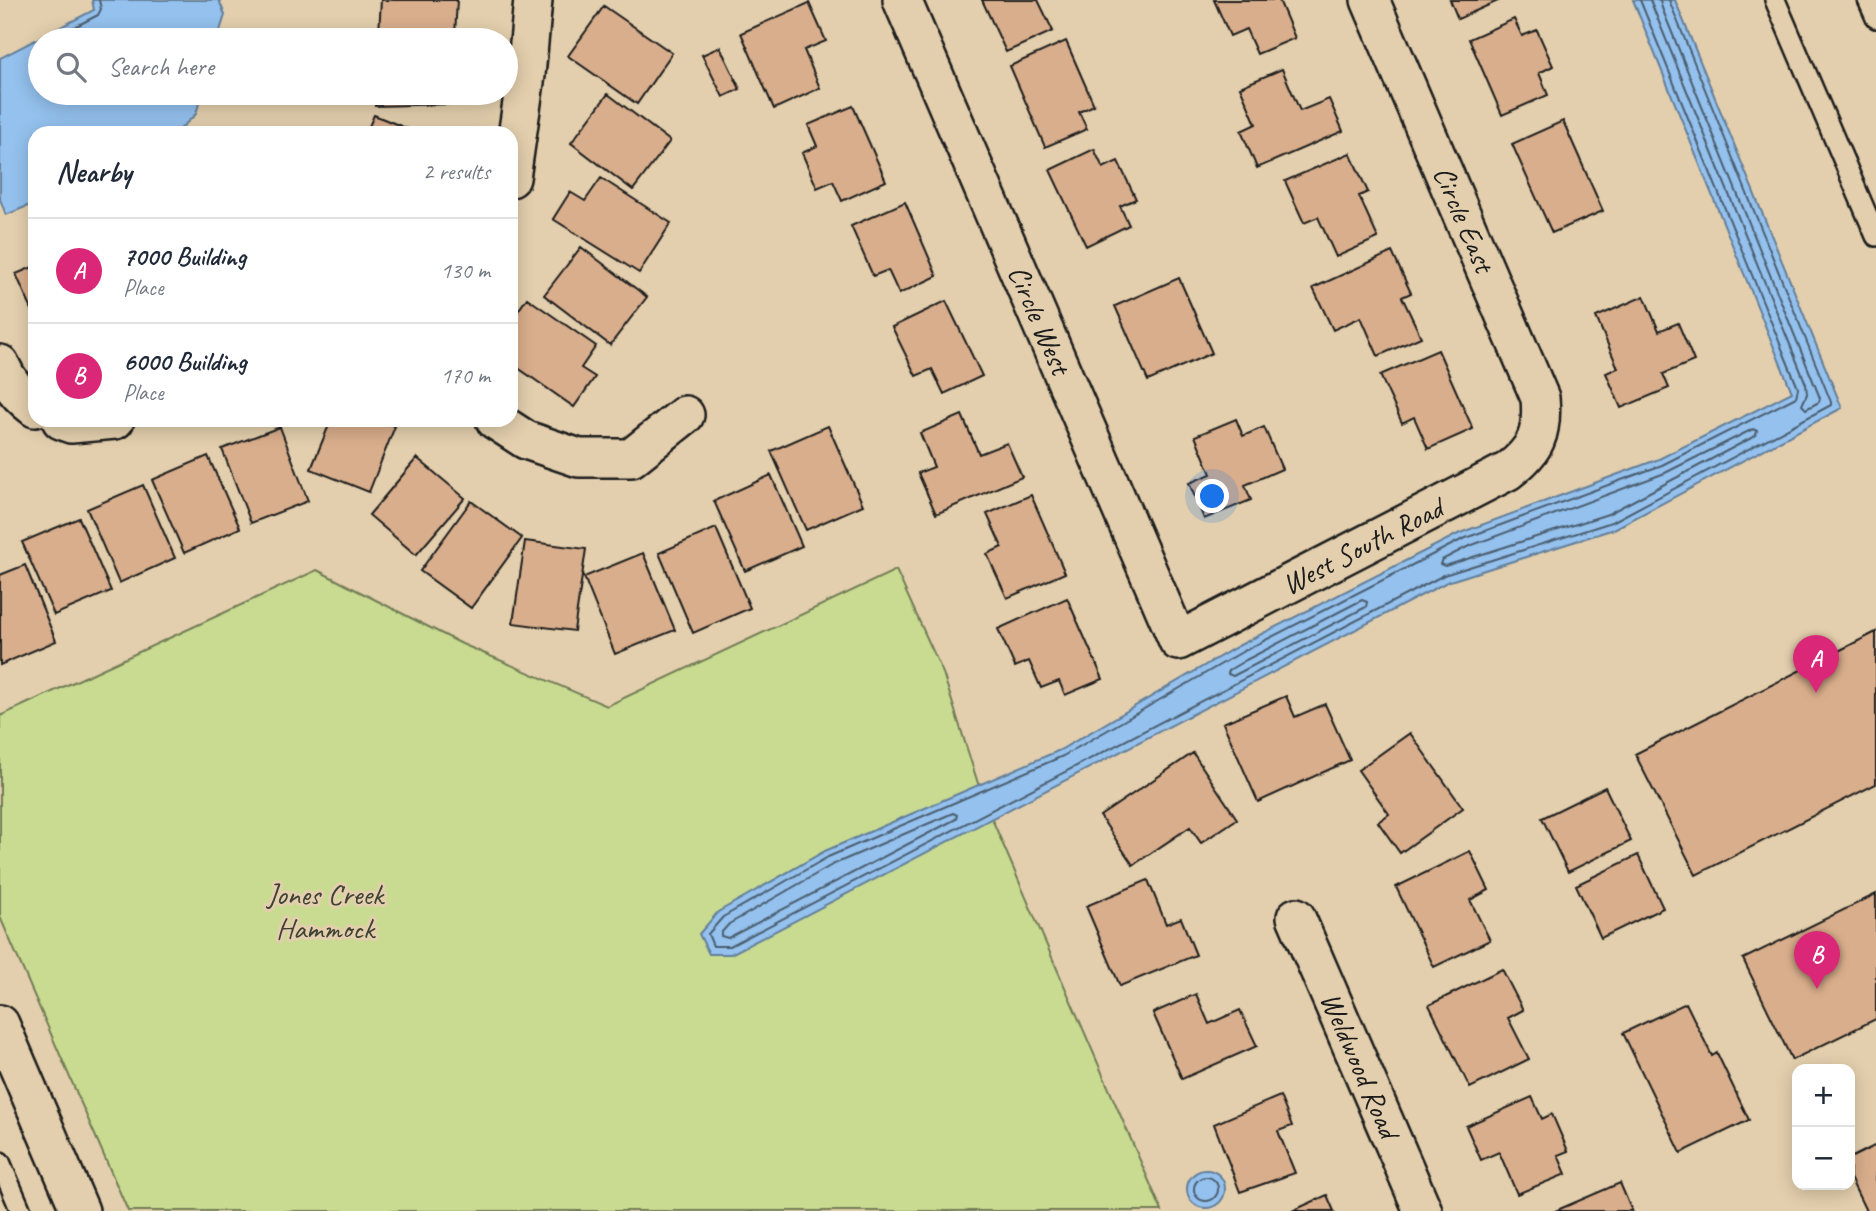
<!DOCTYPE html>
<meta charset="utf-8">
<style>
:root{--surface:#fff;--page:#f6f6f7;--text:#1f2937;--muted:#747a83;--line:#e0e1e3;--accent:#db2777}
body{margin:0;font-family:Caveat,sans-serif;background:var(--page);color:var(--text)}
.controls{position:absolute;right:21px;bottom:21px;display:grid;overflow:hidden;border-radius:14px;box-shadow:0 4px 18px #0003}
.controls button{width:63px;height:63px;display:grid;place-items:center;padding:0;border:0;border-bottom:2px solid var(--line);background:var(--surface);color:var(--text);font:35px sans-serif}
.you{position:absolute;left:1213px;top:497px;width:24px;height:24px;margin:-18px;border:5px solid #fff;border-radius:50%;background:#1a73e8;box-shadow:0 0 0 10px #1a73e833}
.badge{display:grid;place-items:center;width:46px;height:46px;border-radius:50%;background:var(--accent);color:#fff;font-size:23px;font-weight:700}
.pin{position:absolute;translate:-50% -58px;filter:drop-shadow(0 2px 4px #0008)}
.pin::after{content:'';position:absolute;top:37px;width:24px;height:21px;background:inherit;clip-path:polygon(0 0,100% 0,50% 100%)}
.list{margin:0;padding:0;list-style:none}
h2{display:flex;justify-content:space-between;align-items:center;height:91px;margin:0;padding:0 28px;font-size:30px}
h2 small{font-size:23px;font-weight:400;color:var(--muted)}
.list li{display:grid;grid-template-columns:46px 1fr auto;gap:21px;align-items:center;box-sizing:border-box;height:105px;padding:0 28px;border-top:2px solid var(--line)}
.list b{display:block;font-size:26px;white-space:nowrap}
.list p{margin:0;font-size:23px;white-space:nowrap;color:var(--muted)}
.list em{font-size:23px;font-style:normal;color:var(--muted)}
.icon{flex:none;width:38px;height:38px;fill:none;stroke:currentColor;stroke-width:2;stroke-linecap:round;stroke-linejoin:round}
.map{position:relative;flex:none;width:1876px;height:1211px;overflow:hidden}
.search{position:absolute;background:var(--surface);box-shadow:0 4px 18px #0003;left:28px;top:28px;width:490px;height:77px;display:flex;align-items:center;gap:18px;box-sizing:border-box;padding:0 24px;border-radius:38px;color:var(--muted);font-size:26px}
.panel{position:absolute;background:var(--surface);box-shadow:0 4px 18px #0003;left:28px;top:126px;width:490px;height:301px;border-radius:21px}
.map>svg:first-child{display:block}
.green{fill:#c8db90;stroke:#727c56;stroke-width:2}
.water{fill:#94c1ee;stroke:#647f9a;stroke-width:2}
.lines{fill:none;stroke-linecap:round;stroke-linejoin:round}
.shore{stroke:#4c5e70;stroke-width:2}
.building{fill:#d9ae8c;stroke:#1c1c1c;stroke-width:2}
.service-casing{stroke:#1c1c1c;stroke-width:24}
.minor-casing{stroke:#1c1c1c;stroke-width:42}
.service{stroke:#e3cfad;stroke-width:19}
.minor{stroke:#e3cfad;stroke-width:37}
.labels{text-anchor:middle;stroke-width:6;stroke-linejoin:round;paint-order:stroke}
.street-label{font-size:30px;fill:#1c1c1c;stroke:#e3cfad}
.park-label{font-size:30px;fill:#3e4233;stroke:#e3cfad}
</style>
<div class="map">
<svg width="1876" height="1211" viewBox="0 0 1876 1211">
<rect width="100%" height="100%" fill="#e3cfad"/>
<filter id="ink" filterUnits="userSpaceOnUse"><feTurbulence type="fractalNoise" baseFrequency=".0143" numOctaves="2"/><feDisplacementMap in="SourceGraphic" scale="14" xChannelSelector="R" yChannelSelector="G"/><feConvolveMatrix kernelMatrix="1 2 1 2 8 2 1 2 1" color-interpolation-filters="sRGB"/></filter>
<g filter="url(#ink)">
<path class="green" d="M317 570 462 644 607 706 896 570 943 673 982 796 1162 1211H128L0 917V716Z"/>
<path class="water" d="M92 0H219L225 15 217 40H40V93H202L196 114 176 133H35V203L6 215 0 199V58L94 10Z
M1633 0H1675L1842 408 1614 529 1447 582 731 954H709L699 934 718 912 825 851 1060 750 1238 646 1460 533 1659 459 1792 392Z
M1187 1189a19 19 0 1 1 38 0a19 19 0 1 1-38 0Z"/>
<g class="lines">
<path class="shore" d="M1640 0 1798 388 1796 397 1662 465 1463 539 1242 652 1063 756 828 857 723 917 708 934 713 946H730L1444 575 1612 522 1831 405V402L1669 0
M1650 0 1806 384 1807 394 1802 405 1806 409 1819 402 1820 398 1662 8 1660 0
M49 40 98 15 101 9 99 0
M1753 429 1757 431 1755 436 1608 514 1445 566 1440 564 1442 560 1467 547 1665 473Z
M1362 600 1367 602 1366 607 1233 676 1228 674 1229 670 1246 660Z
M953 813 957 815 956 819 728 938 721 936V933L729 924 832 865Z
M1194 1189a12 12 0 1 1 24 0a12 12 0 1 1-24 0Z"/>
</g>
<path class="building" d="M381 0H457L455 35 379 32Z
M982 0H1038L1053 31 1006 52Z
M1214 0H1279L1295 38 1257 54 1246 29 1230 36Z
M1450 0H1500L1458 19Z
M809 3 826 41 804 50 820 88 774 109 741 33Z
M604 6 672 53 637 104 568 56Z
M1514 19 1522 36 1537 30 1553 66 1539 73 1548 95 1502 115 1469 39Z
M1066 41 1094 105 1079 112 1087 129 1045 147 1010 66Z
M720 47 740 89 723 97 702 55Z
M1282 69 1300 111 1329 99 1343 131 1257 168 1241 131 1256 124 1240 87Z
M375 93H453L454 104 375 106Z
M608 94 670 141 633 190 571 143Z
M853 106 886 181 842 201 833 181 817 188 802 153 817 146 808 125Z
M374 115 418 133H366Z
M1563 121 1603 211 1552 233 1512 144Z
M1094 149 1103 168 1118 161 1136 199 1120 206 1129 225 1086 246 1050 170Z
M1350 153 1368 192 1359 196 1378 238 1336 257 1318 217 1304 223 1285 181Z
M601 178 671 223 639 273 553 219 570 192 585 201Z
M905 202 937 276 899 294 888 270 873 276 851 226Z
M581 247 647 297 610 345 544 295Z
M1392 252 1411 293 1402 297 1421 337 1378 356 1361 317 1333 330 1313 288Z
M35 266V317L16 274Z
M1179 278 1212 353 1148 381 1115 306Z
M1644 296 1659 331 1678 323 1694 361 1663 374 1669 388 1621 408 1606 373 1618 368 1596 317Z
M527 298 596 346 581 368 595 377 574 407 511 363V321Z
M946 301 982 376 944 394 932 369 916 376 892 327Z
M1438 350 1473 429 1428 449 1414 417 1402 423 1380 375Z
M962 415 979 454 1007 443 1022 477 936 514 918 473 934 467 920 433Z
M1236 419 1243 436 1264 427 1282 469 1245 485 1251 500 1204 519 1189 483 1211 474 1195 436Z
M331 420H381L395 426 369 492 311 469Z
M828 426 863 505 806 530 771 451Z
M280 427 308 501 251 523 222 449Z
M208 456 240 528 184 553 152 480Z
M417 458 465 498 416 555 369 515Z
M771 475 802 546 745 571 714 501Z
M143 485 175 558 119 583 87 509Z
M1031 495 1065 573 1007 598 987 554 1002 547 987 514Z
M471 501 522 538 471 608 420 571Z
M79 518 111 591 54 615 22 542Z
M716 528 750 608 693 633 659 553Z
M525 541 586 549 574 631 513 623Z
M643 553 675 630 615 654 584 577Z
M25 565 56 641 0 665V575Z
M1067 598 1103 679 1065 695 1059 681 1041 688 1029 661 1015 667 998 629Z
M1876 632V784L1696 875 1635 754Z
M1286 696 1295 717 1325 704 1350 760 1258 802 1223 723Z
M1410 733 1463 808 1400 853 1378 822 1389 814 1358 770Z
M1193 753 1237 819 1201 843 1190 827 1133 865 1100 816Z
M1605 787 1631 841 1568 872 1542 818Z
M1470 851 1489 890 1470 900 1490 940 1434 967 1396 887Z
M1638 855 1663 908 1601 938 1576 885Z
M1148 880 1166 924 1181 918 1196 955 1120 986 1086 906Z
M1876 894V1019L1792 1060 1743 959Z
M1502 969 1523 1010 1508 1018 1529 1059 1470 1088 1429 1005Z
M1196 994 1209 1024 1240 1010 1257 1046 1182 1079 1153 1013Z
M1686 1003 1712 1056 1717 1053 1749 1120 1681 1153 1623 1033Z
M1280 1096 1292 1126 1278 1131 1295 1173 1240 1192 1214 1124Z
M1532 1097 1542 1119 1552 1114 1568 1151 1558 1155 1566 1174 1517 1194 1499 1152 1481 1160 1466 1126Z
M1876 1145V1211H1866L1850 1178V1158Z
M1620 1183 1632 1211H1555Z
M1327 1195 1334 1211H1292Z"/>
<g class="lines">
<defs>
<path id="service" d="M1775 0 1876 236
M1868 0 1876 18
M0 1162 21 1211"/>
<g id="minor">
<path id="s1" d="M902 0 1178 641 1508 471C1536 450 1543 433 1540 398L1370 0"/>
<path d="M511 178 526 75 533 0"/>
<path d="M0 364C8 383 19 396 35 408"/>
<path d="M61 420 71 424 115 420"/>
<path d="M495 420 526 440 579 458H631L685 415"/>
<path id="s2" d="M1296 917 1423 1211"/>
<path d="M0 1024 80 1211"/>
</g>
</defs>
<use href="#service" class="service-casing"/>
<use href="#minor" class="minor-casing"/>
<use href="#service" class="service"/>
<use href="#minor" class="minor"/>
</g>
</g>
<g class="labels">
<g class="street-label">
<text transform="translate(1464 219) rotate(67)" y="10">Circle East</text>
<text dy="10" stroke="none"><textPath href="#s1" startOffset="348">Circle West</textPath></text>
<text dy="10" stroke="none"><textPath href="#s1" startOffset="905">West South Road</textPath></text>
<text dy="10" stroke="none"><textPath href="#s2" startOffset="161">Weldwood Road</textPath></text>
</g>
<g class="park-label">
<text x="325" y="904">Jones Creek<tspan x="325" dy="34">Hammock</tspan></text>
</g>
</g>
</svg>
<div class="controls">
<button>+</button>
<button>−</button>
</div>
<div class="you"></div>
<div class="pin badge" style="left:1816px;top:693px">A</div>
<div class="pin badge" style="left:1817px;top:989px">B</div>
<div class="search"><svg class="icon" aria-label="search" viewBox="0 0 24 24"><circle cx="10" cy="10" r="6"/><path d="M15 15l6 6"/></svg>Search here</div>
<section class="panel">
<h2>Nearby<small>2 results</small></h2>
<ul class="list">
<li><span class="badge">A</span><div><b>7000 Building</b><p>Place</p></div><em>130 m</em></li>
<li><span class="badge">B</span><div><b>6000 Building</b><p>Place</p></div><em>170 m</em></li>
</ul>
</section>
</div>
